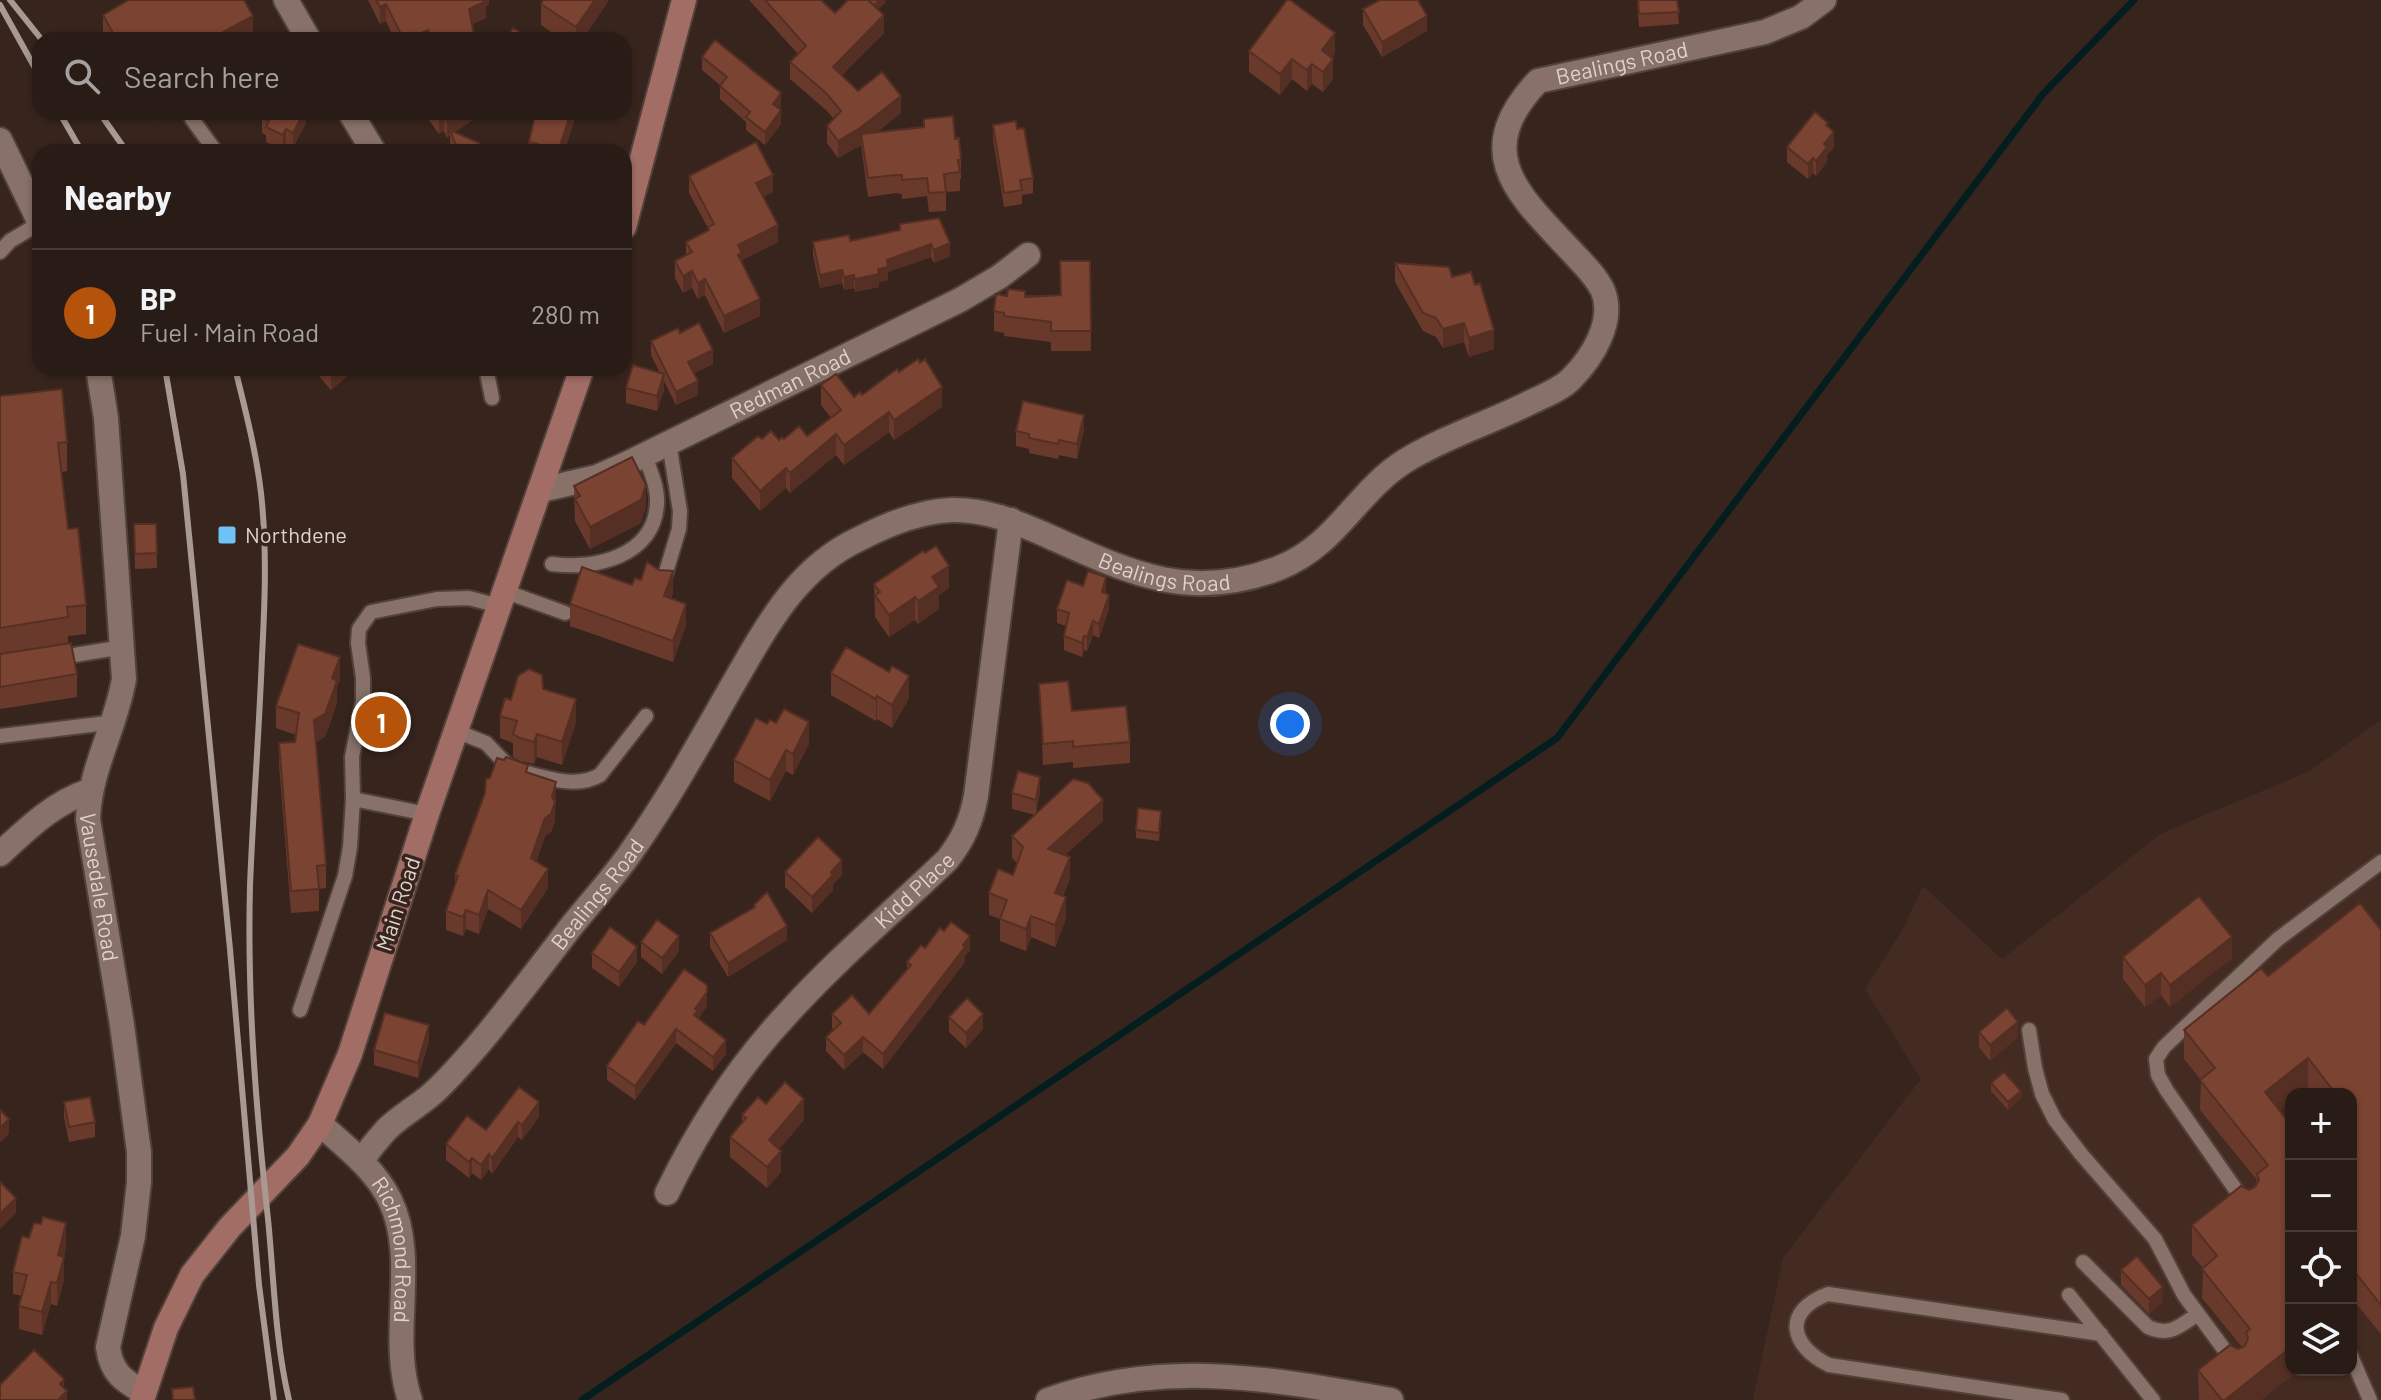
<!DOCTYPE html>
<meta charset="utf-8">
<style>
:root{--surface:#291c16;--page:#352923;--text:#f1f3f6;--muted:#a5a1a1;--line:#453a35;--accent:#b45309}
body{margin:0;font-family:Barlow,sans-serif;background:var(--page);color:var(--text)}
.controls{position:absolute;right:24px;bottom:24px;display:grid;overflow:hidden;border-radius:16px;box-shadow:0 2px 6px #0004}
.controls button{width:72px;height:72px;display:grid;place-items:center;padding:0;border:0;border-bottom:2px solid var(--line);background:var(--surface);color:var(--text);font:40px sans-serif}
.you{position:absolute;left:1290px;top:724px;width:28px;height:28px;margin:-20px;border:6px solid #fff;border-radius:50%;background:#1a73e8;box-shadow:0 0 0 12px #1a73e833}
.badge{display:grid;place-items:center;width:52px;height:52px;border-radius:50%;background:var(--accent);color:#fff;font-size:26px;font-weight:700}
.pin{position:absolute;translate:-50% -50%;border:4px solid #fff;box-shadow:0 2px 8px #0006}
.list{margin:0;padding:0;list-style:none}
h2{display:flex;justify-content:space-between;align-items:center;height:104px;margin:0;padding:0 32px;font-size:34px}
h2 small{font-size:26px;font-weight:400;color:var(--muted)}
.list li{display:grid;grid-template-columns:52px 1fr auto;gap:24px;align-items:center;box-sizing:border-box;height:128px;padding:0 32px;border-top:2px solid var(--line)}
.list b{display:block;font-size:30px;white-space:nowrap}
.list p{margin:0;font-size:26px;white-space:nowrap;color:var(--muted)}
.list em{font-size:26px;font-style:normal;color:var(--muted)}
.icon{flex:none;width:44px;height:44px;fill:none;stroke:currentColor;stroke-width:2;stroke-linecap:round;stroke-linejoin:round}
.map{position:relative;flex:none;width:2381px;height:1400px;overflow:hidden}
.search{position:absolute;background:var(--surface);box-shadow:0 2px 6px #0004;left:32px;top:32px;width:600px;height:88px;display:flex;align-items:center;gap:20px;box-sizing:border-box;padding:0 28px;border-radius:24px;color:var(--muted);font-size:30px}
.panel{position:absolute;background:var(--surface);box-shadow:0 2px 6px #0004;left:32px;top:144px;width:600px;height:232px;border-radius:24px}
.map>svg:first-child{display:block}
.built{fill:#442b21;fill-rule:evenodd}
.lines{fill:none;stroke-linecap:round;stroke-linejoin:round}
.stream{stroke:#041e20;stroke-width:7}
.lane-casing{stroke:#50413a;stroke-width:18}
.street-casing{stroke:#50413a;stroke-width:28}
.secondary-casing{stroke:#50413a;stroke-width:28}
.lane{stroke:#877168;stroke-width:14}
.street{stroke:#877168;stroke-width:24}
.secondary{stroke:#a26d65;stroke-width:24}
.rail{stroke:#a89a93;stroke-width:6}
.wall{fill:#693a2b}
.shaded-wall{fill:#552f23}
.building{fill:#7a4332;stroke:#552f23;stroke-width:2}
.poi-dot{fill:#6fc2f4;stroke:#37251d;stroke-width:3}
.labels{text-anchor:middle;stroke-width:7;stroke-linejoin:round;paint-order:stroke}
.street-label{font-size:22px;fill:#ded2cc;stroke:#37251d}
.poi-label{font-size:22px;fill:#ded2cc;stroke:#37251d;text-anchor:start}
</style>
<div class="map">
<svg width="2381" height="1400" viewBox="0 0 2381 1400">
<rect width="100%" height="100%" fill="#37251d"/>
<path class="built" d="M2381 720V1400H1753L1783 1258 1921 1079 1865 989 1903 929 1923 886 2002 959 2162 833 2308 772ZM2291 1094H2351V1370H2291Z"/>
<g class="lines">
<path class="stream" d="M582 1400 1557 738 2043 94 2134 0"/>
<defs>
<path id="lane" d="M192 119 216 152
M0 252 10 241 40 223
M486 368 492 398
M552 564C595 570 655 556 657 503 658 487 650 471 645 455
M663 582 679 529 680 511 669 443
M504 591 565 613
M56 658 123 647
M456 731 486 743 507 765 516 770C542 776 575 790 600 775L646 716
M0 736 115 722
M353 799 427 814
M300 1010 345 876 350 847 353 799 352 757 363 701V678L358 643 359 629 371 612 437 599 469 598 499 606
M2029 1030 2035 1068 2042 1094 2055 1120 2081 1154 2155 1239 2184 1295 2235 1364
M2245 1203 2167 1091 2158 1075 2156 1059 2164 1047 2278 939 2381 862
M2083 1262 2148 1327C2171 1337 2178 1326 2197 1315
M2069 1295 2153 1400
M2351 1356 2370 1400
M2062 1400 1829 1365C1790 1346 1782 1311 1828 1294L2101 1334"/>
<g id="street">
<path d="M286 0 309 40"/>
<path d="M350 112 374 152"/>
<path d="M0 140 40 223"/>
<path id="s1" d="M98 368 106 418 124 679C115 730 90 768 88 819L122 1025 139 1152V1182L133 1236 108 1347C111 1372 123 1381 144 1392"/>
<path id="s2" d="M541 490 597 477 624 465 960 300 999 277 1028 255"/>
<path d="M0 854C27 829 53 803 89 791"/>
<path id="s3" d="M320 1124C345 1146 375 1169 390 1200 419 1260 388 1336 410 1400"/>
<path id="s4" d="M361 1161C369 1150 377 1140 386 1130 400 1116 417 1107 432 1094 449 1079 464 1061 479 1044 511 1006 540 967 570 928 590 903 613 878 631 852 673 793 707 729 743 667 772 616 803 565 859 539 886 525 921 511 952 510 985 509 1016 522 1046 535 1128 572 1189 603 1279 568 1337 545 1356 492 1405 461 1444 437 1489 423 1529 403 1543 396 1560 390 1571 379 1592 358 1615 322 1603 291 1596 276 1583 264 1573 253 1519 195 1469 154 1538 81L1765 32 1801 17 1824 0"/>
<path id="s5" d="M667 1193C699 1127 738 1066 789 1012 838 958 895 910 947 860 963 840 971 822 976 796L1011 520"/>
<path d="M1048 1400C1166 1358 1272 1379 1391 1400"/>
</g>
<path id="secondary" d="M624 227 684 0
M142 1400 166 1328 192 1275 230 1227 298 1156 320 1124 350 1054 427 814 582 368"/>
</defs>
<use href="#lane" class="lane-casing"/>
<use href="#street" class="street-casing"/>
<use href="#secondary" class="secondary-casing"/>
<use href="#lane" class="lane"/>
<use href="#street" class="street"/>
<use href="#secondary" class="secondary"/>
<path class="rail" d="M10 0 42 40
M0 5 40 77
M59 112 82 152
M99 112 127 152
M165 368 183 474 230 949 259 1285 274 1400
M235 368C245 409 256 450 261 493 267 547 265 601 262 656 259 733 253 810 250 886 247 998 256 1109 268 1219 274 1279 275 1341 289 1400"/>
</g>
<path class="wall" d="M368 0H489V5L486 6V18L472 24 475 40H395L386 21 380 24Z
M543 0H609L582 40H563L541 25V4Z
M749 0H821L835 13 885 0V3L878 9 884 33 842 75 858 91 901 113 877 132 924 128V119L955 139 961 160V179H960V191L946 192V211L929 212 927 196 902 199V194L896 193 868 197 861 145 838 158 827 143V126L834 119 826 110 790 79V62L798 54Z
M1637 0H1677L1679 24 1639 27Z
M1363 9 1427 31 1382 57 1363 25Z
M103 15 253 32 239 40H108L103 31Z
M1249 51 1335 53 1332 58 1333 79 1323 92 1312 84 1307 91 1292 79 1280 95 1249 72Z
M702 57 781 106 779 109 781 124 765 145 746 130V122L720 99V85L702 70Z
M149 112H170L154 121Z
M306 112V123L293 148 286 144 283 150 266 142V135L262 133V118Z
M426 112H484L455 132 482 152H452L450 146V135L447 138 444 131 439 134 428 119V115Z
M516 112H577L564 152H529V142L535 118Z
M993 125 1017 129 1033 178V193L1022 195V204L1004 207 993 139Z
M1828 127 1834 147 1827 155V162L1816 176 1813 173 1808 179 1787 162V147Z
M689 176 773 192 763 197 778 242 742 260 760 316 724 333 705 295 698 299 692 288 683 293 675 278V261L686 255V242L708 231V228L689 193Z
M900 224 950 256 934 263 931 257 888 272V280L879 282V287L855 292 854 288 844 290 842 283 820 288 813 255V242L850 241 900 230Z
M1090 261 1091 351H1051V342L1004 336V333L994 331V311L1007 296 1060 295Z
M1395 263 1452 277 1494 349 1469 357 1464 342 1443 348 1436 337 1423 331 1395 282Z
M680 333 713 364 694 373 698 395 676 405 664 381V390L657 411 626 403V388L660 373 651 355V341Z
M312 368H357L331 390Z
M899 372 942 407 894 440 889 432 844 465 836 455 790 493 786 488 760 511 732 478V458L779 440 807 436 831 418 821 405V385L854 397 862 395Z
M0 396 67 442V471L62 472 68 529 86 605V634L68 636V644L77 674V697L0 709Z
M1084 430 1077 459 1059 455 1058 459 1029 453V449L1016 446V431Z
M574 486 646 507 641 523 590 549 575 521Z
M134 524H156L157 568 135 569Z
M874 584 949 588 939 595V609L918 624 915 620 889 637 875 617Z
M1083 586 1106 591 1109 609 1099 638 1093 635 1087 651 1084 650 1082 657 1064 650V636L1066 626 1057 623V609Z
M673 593 671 599 686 625 673 662 570 626V604Z
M831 673 909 698 892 728 877 719 876 721 831 695Z
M340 680 337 686V703L325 737 316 742 326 865V888L319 889V911L291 913 279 765V743L295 742 296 735 276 728V706Z
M1039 684 1072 711 1130 742V763L1073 768V762L1043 765Z
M543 689 576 722 562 765 537 757 534 764 520 761 513 757V743L500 738V716L511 700Z
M809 744 793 775 786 771 770 801 734 782V760Z
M528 773 556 801 555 805V821L551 832 545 836 536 862 548 888 521 929 488 909 479 934 466 929 463 936 446 930V911L455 885V875Z
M1040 792 1036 814 1103 821 1065 855 1070 879 1063 896 1066 919 1055 947 1031 937 1026 951 1000 941V919L989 915V893L1013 875 1017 863 1012 858V836L1035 815 1012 809V793Z
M1161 818 1159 841 1136 838V830Z
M785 872 842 875 833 884V890L812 913 785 887Z
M754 905 787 940 728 977 710 947V933L754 908Z
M2381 930V1334L2354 1301 2351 1303V1094H2313L2308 1088 2279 1110 2291 1370H2299L2261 1400H2199L2198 1370 2242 1347 2202 1298 2203 1268 2192 1255V1225L2249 1190 2255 1187 2257 1180 2200 1110 2201 1080 2184 1059V1030L2268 976Z
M641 942 679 951 662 974 641 957Z
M925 948 970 950 965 956V962L883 1069 863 1052 844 1070 826 1051V1037L834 1030 832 1028V1014H869L907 970V962Z
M592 953 637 962 619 987 592 968Z
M2123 957 2232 958 2170 1007 2161 995 2145 1007 2123 979Z
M707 1006 698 1019 726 1054 713 1071 676 1043 635 1100 607 1080V1066L644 1025Z
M949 1017 983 1029 966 1048 949 1032Z
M1979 1032 2018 1037 1990 1061 1979 1047Z
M429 1041 418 1078 374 1065V1050Z
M1991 1083 2021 1098 2008 1110 1991 1091Z
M64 1102 95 1122V1137L69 1142 64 1117Z
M766 1104 804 1120 779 1149 781 1172 767 1188 730 1157V1137L742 1122V1115Z
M539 1117 522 1140 518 1137 492 1174 489 1169 481 1180 472 1173 469 1178 446 1160V1144L486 1130Z
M66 1246 64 1257V1280L57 1306 51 1304 42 1335 19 1329V1306L22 1296 13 1294V1272Z
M2121 1270 2163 1302 2149 1314 2121 1285Z"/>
<path class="shaded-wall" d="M482 0H489V5L486 6V18L469 26V9Z
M595 0H609L582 40H576V27Z
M880 0H885V3L870 16V8Z
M386 4V21L380 24V7Z
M884 15V33L833 84V67Z
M253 16V32L239 40H210Z
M1427 16V31L1382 57V42Z
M428 30V40H406Z
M1335 33V53L1322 70V50Z
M1292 59V79L1280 95V74Z
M1333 59V79L1323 92V72Z
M1312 64V84L1307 91V70Z
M781 93V106L773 117V104Z
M901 96V113L863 144 861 134V145L838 158V141Z
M781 110V124L765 145V132Z
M154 112H170L154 121Z
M236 112H245L236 118Z
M304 112H306V123L293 148V133Z
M460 112H484L452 134 450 130V135L447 138V121Z
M571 112H577L564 152H558Z
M444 114V131L439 134V117Z
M286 129V144L283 150V135Z
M1834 132V147L1827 155V162L1816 176V161L1824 144Z
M1813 158V173L1808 179V164Z
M773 175V192L756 200V183Z
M778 225V242L742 260V270L738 272V245Z
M950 243V256L934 263V250Z
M931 244V257L888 272V280L879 282V287L855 292V279L878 269 887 260Z
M842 270V283L820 288V275Z
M692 271V288L683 293V276Z
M854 275V288L844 290V277Z
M705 279V295L698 299V283Z
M760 299V316L724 333V316Z
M1464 323V342L1443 348V329Z
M1494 330V349L1469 357V338Z
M713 350V364L688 375V362Z
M339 368H357L331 390V375Z
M664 374V390L657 411V396Z
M698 381V395L676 405V392Z
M942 387V407L894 440V420Z
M889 412V432L844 465V445Z
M1084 415V430L1077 459V444Z
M836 434V455L790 493V473Z
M786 468V488L760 511V491Z
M646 485V507L641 523 590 549V527Z
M949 566V588L939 595V609L918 624V601L932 577Z
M673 571V593L664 618V596Z
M1106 577V591L1102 606V592Z
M1109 595V609L1099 638V624Z
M915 597V620L889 637V615Z
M686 604V625L673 662V641Z
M1093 621V635L1087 651V637Z
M1084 636V650L1082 657V643Z
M340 657V680L337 686V703L325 737 314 743V720Z
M909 676V698L892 728V705Z
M877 696V719L876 721V699Z
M576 699V722L562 765V742Z
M809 722V744L793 775V754Z
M537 734V757L534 764V742Z
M786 750V771L770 801V780Z
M1040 777V792L1036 815V800Z
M556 782 555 821 551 832 545 836 531 877V858Z
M1103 800V821L1048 870V849Z
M1070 857V879L1055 915V893Z
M842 860V875L833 884V890L812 913V897L831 872Z
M548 869V888L521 929V910Z
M488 890V909L479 934V915Z
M1066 897V919L1055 947V925Z
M466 910V929L463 936V917Z
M1031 916V937L1026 951V929Z
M787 926V940L728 977V963Z
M679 936V951L662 974V958Z
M970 936V950L965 956V962L883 1069V1054Z
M2232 937V958L2170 1007V985Z
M637 947V962L619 987V972Z
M2161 973V995L2145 1007V985Z
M707 992V1006L698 1020 694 1030 695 1009Z
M983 1014V1029L966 1048V1033Z
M2018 1022V1037L1990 1061V1045Z
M429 1025V1041L418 1078V1063Z
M676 1029V1043L635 1100V1086Z
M863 1037V1052L844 1070V1055Z
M726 1040V1054L713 1071V1057Z
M2308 1058V1088L2300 1094H2291V1101L2265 1122V1092Z
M2021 1091V1098L2008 1110V1102Z
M804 1099V1120L769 1161V1140Z
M539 1102V1117L522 1140V1125Z
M9 1119V1134L0 1143V1128Z
M518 1122V1137L492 1174V1158Z
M781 1151V1172L767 1188V1167Z
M489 1154V1169L481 1180V1165Z
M472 1158V1173L469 1178V1162Z
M16 1198V1213L0 1229V1214Z
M66 1223V1246L58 1278V1255Z
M64 1257V1280L57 1306V1283Z
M2354 1271V1301L2351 1303V1274Z
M51 1282V1304L42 1335V1312Z
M2163 1287V1302L2149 1314V1299Z
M2291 1347V1370H2299L2261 1400H2225Z
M64 1379V1393L67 1391V1400H58L60 1384Z"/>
<path class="building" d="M129 0H244L253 16 210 39 211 40H117L103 15Z
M376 0H486V1L469 9 475 40H431L428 30 404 40 386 4 380 7Z
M543 0H595L576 27 541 4Z
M765 0H821L835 13 848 0H868L884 15 833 67 858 91 882 72 901 96 860 128 838 141 827 126 841 111 826 93 790 62 806 46Z
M868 0H880L874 5Z
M1287 0H1290L1335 33 1322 50 1333 59 1323 72 1312 64 1307 70 1292 59 1280 74 1249 51Z
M1380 0H1418L1427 16 1382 42 1363 9Z
M1638 0H1677L1679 12 1639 14Z
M513 28 532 40H506Z
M715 40 781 93 773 104 781 110 765 132 746 117 750 112 720 86 727 77 702 57Z
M265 112H304L293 133 286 129 283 135 266 127 269 121 262 118Z
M435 112H460L447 121 444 114 439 117Z
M536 112H571L558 152H536L538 144 529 142Z
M1815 112 1828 123 1826 125 1834 132 1824 144 1827 147 1816 161 1813 158 1808 164 1787 147Z
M953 116 955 139 959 138 961 160H958L960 172 944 174 946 192 929 193 927 178 902 180V175H896L868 178 861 134 924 127V119Z
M1016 121 1017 129 1024 128 1033 178 1020 180 1022 190 1004 193 993 125Z
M450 130 479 143 482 152H460L458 150Z
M756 142 773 175 756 183 778 225 738 245 742 253 738 255 760 299 724 316 705 279 698 283 692 271 683 276 675 261 692 252 686 242 709 230 708 227 714 224 689 176Z
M939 218 950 243 934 250 931 244 887 260 888 267 878 269 879 274 855 279 854 275 844 277 842 270 820 275 813 242 849 235 850 241 900 230V224Z
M1060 261H1090L1091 331H1051V322L1004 316V313L994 311 996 294 1007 296 1008 289 1025 291V297L1061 295Z
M1395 263 1449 267 1452 277 1471 272 1475 285 1480 283 1494 330 1469 338 1464 323 1443 329 1436 318 1423 313Z
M699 323 713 350 688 362 698 381 676 392 651 341 678 328 680 333Z
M918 359 920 363 925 359 942 387 894 420 889 412 844 445 836 434 790 473 786 468 760 491 732 458 758 436 762 439 771 431 779 440 782 437 784 439 799 426 807 436 841 410 821 385 836 374 854 397 860 392 862 395 897 369 899 372Z
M633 365 664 374 657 396 626 388Z
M325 368H339L331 375Z
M62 389 67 442 58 443 68 529 78 528 86 605 67 607 68 617 0 628V396Z
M1023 401 1084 415 1077 444 1059 440 1058 444 1029 438V434L1016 431Z
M632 457 646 485 641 500 590 527 575 499 580 496 574 486Z
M134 524H156L157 553 135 554Z
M936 546 949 566 932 577 939 587 918 601 915 597 889 615 875 595 880 592 874 584 923 551 925 553Z
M647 562 659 570 673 571 664 596 686 604 673 641 570 604 582 567 632 585 635 578 641 580Z
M1088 571 1106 577 1102 592 1109 595 1099 624 1093 621 1087 637 1084 636 1082 643 1064 636 1069 613 1057 609 1067 580 1083 586Z
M71 643 77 674 0 687V654Z
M298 644 340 657 332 678 337 681 325 714 314 720 326 865 317 866 319 889 291 891 279 743 295 742 299 713 276 706Z
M846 647 889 672 892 666 909 676 892 705 877 696 876 699 831 673Z
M529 669 542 675 543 689 576 699 562 742 537 734 534 742 520 738 513 734 517 721 500 716 505 698 511 700 518 676Z
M1068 681 1072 711 1126 706 1130 742 1073 747V741L1043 744 1039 684Z
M784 709 809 722 793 754 786 750 770 780 734 760 756 718 767 724 770 720 776 723Z
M506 757 528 765 526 772 556 782 552 797 555 802 551 814 545 818 531 858 548 869 521 910 488 890 479 915 466 910 463 917 446 911 458 876 455 875 485 793 486 779 490 778 497 758 504 760Z
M1018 771 1040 777 1036 800 1012 793Z
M1073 779 1088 783 1103 800 1048 849 1070 857 1055 893 1066 897 1055 925 1031 916 1026 929 1000 919 1007 900 989 893 998 869 1013 875 1023 847 1012 836Z
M1138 808 1161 811 1159 833 1136 830Z
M818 837 842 860 831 872 833 875 812 897 785 872Z
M767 892 787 926 728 963 710 933 755 907 754 905Z
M2199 896 2232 937 2170 985 2161 973 2145 985 2123 957Z
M2360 903 2381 930V1305L2354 1271 2351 1274V1094H2336L2308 1058 2265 1092 2291 1125V1347L2225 1400H2222L2198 1370 2230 1345 2238 1349 2245 1346 2248 1338 2246 1332 2250 1329 2202 1269 2217 1256 2192 1225 2241 1186 2249 1190 2255 1187 2259 1180 2257 1174 2268 1165 2200 1080 2215 1068 2184 1030 2261 968 2268 976Z
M657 920 679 936 662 958 641 942Z
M951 922 970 936 963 945 965 947 883 1054 863 1037 844 1055 826 1037 841 1023 832 1014 852 995 869 1014 911 965 907 962 921 945 925 948 940 928 944 931Z
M610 927 637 947 619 972 592 953Z
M684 969 707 985V992L695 1009 698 1011 694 1015 726 1040 713 1057 676 1029 635 1086 607 1066 638 1021 644 1025Z
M967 998 983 1014 966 1033 949 1017Z
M2007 1008 2018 1022 1990 1045 1979 1032Z
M385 1013 429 1025 418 1063 374 1050Z
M2004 1072 2021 1091 2008 1102 1991 1083Z
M785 1082 804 1099 769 1140 781 1151 767 1167 730 1137 746 1118 742 1115 758 1097 766 1104Z
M519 1087 539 1102 522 1125 518 1122 492 1158 489 1154 481 1165 472 1158 469 1162 446 1144 467 1116 486 1130Z
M90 1097 95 1122 69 1127 64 1102Z
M0 1110 9 1119 0 1128Z
M0 1182 16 1198 0 1214Z
M43 1217 66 1223 58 1255 64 1257 57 1283 51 1282 42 1312 19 1306 27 1275 13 1272 22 1236 29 1238 34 1223 41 1224Z
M2137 1256 2163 1287 2149 1299 2121 1270Z
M34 1350 64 1379 60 1384 67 1391 58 1400H0V1385Z
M193 1387 195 1400H173L172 1389Z"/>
<rect class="poi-dot" x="217" y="525" width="20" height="20" rx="4"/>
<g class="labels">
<g class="street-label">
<text dy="8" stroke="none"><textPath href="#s4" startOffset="2034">Bealings Road</textPath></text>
<text dy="8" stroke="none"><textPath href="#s2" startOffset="272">Redman Road</textPath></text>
<text dy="8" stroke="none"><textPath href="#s4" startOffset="1126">Bealings Road</textPath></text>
<text dy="8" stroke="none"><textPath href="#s1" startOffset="526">Vausedale Road</textPath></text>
<text dy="8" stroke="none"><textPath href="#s5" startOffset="394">Kidd Place</textPath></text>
<text dy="8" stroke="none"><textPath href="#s4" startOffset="358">Bealings Road</textPath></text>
<text transform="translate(398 904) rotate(-72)" y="8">Main Road</text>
<text dy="8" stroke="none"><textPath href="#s3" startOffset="154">Richmond Road</textPath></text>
</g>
<g class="poi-label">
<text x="245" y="543">Northdene</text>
</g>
</g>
</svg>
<div class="controls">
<button>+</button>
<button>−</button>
<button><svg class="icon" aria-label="locate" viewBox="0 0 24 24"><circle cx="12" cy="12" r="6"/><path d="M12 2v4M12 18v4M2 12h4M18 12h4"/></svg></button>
<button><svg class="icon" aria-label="layers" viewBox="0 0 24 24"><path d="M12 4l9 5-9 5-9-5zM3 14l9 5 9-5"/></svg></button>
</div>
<div class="you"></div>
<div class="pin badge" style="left:381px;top:722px">1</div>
<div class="search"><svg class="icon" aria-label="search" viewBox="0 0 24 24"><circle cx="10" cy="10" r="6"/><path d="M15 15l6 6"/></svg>Search here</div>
<section class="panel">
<h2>Nearby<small></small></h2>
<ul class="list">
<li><span class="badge">1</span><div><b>BP</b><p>Fuel · Main Road</p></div><em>280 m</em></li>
</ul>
</section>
</div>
